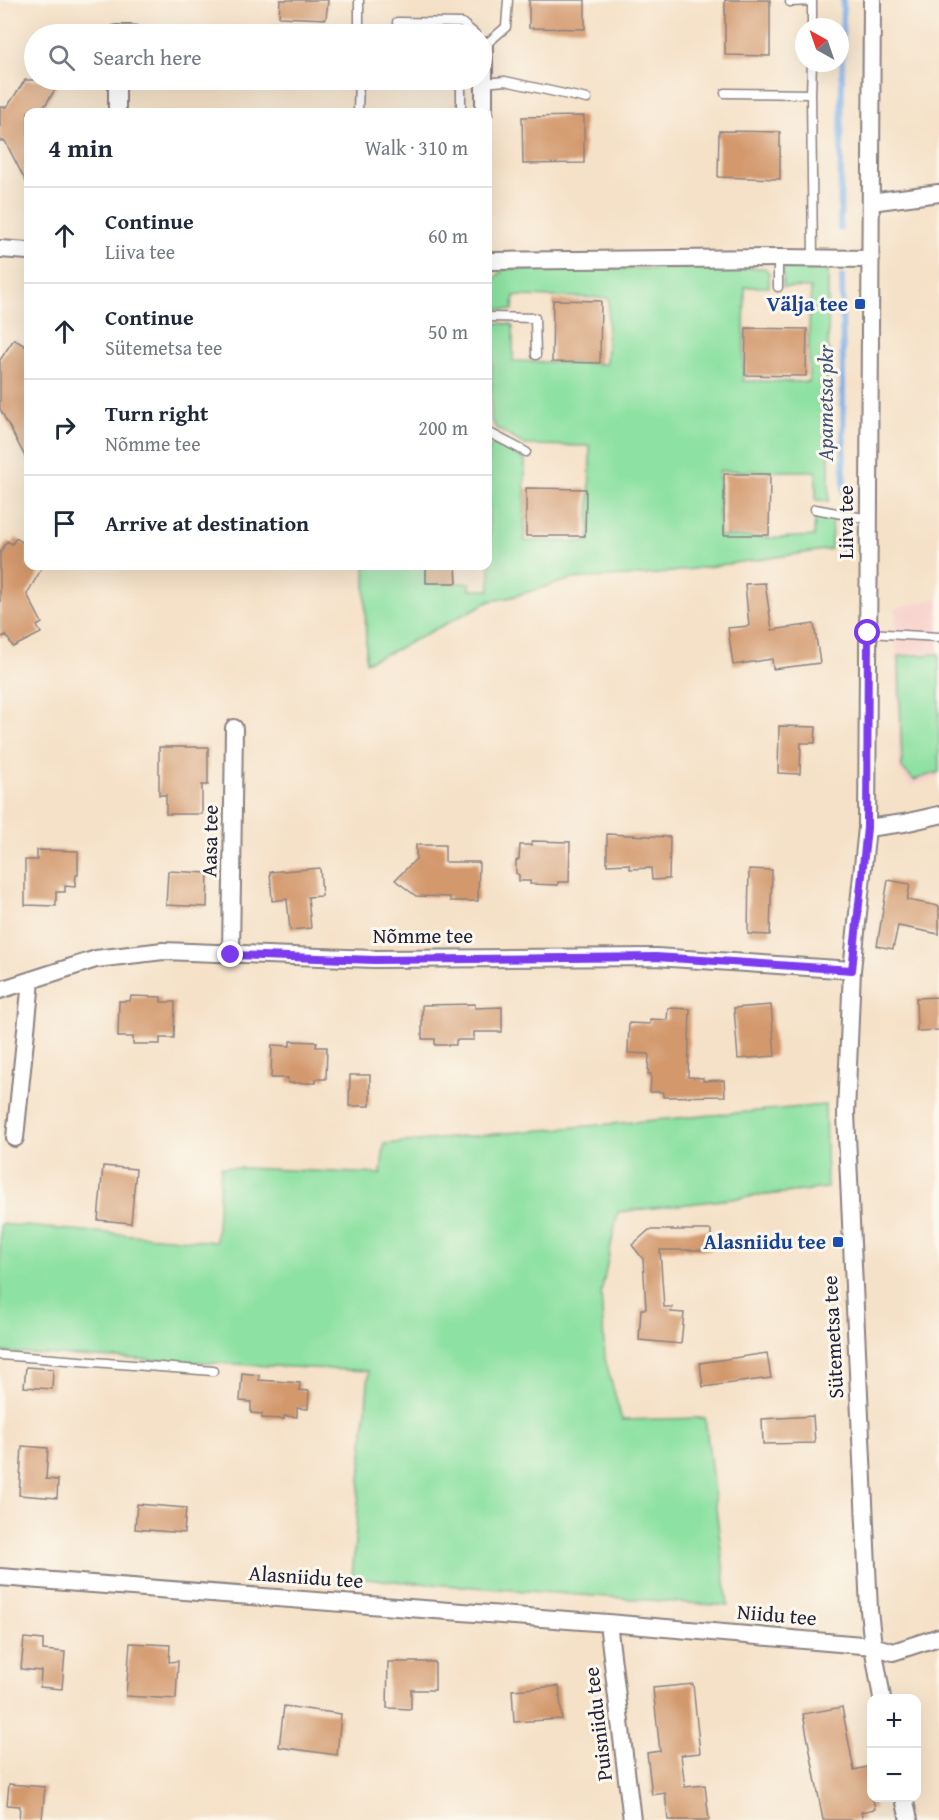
<!DOCTYPE html>
<meta charset="utf-8">
<style>
:root{--surface:#fff;--page:#f6f6f7;--text:#1f2937;--muted:#747a83;--line:#e0e1e3}
body{margin:0;font-family:"Gentium Book Plus",serif;background:var(--page);color:var(--text)}
.controls{position:absolute;right:18px;bottom:18px;display:grid;overflow:hidden;border-radius:12px;box-shadow:0 6px 24px #0002}
.controls button{width:54px;height:54px;display:grid;place-items:center;padding:0;border:0;border-bottom:2px solid var(--line);background:var(--surface);color:var(--text);font:30px sans-serif}
.compass{position:absolute;left:795px;top:18px;width:54px;height:54px;border-radius:50%;background:var(--surface);box-shadow:0 6px 24px #0002;rotate:320deg}
.stop{position:absolute;width:18px;height:18px;margin:-14px;border:4px solid #7c3aed;border-radius:50%;background:#fff}
.stop.end{background:#7c3aed;border-color:#fff;box-shadow:0 2px 6px #0008}
.list{margin:0;padding:0;list-style:none}
h2{display:flex;justify-content:space-between;align-items:center;height:78px;margin:0;padding:0 24px;font-size:26px}
h2 small{font-size:20px;font-weight:400;color:var(--muted)}
.list li{display:grid;grid-template-columns:39px 1fr auto;gap:18px;align-items:center;box-sizing:border-box;height:96px;padding:0 24px;border-top:2px solid var(--line)}
.list b{display:block;font-size:22px;white-space:nowrap}
.list p{margin:0;font-size:20px;white-space:nowrap;color:var(--muted)}
.list em{font-size:20px;font-style:normal;color:var(--muted)}
.icon{flex:none;width:33px;height:33px;fill:none;stroke:currentColor;stroke-width:2;stroke-linecap:round;stroke-linejoin:round}
.map{position:relative;flex:none;width:939px;height:1820px;overflow:hidden}
.search{position:absolute;background:var(--surface);box-shadow:0 6px 24px #0002;left:24px;top:24px;width:468px;height:66px;display:flex;align-items:center;gap:15px;box-sizing:border-box;padding:0 21px;border-radius:33px;color:var(--muted);font-size:22px}
.panel{position:absolute;background:var(--surface);box-shadow:0 6px 24px #0002;left:24px;top:108px;width:468px;height:462px;border-radius:12px}
.map>svg:first-child{display:block}
.built{fill:#f7d0ca}
.green{fill:#8de1a2;stroke:#58826e;stroke-width:1.5}
.lines{fill:none;stroke-linecap:round;stroke-linejoin:round}
.stream{stroke:#7eb0ea;stroke-width:6}
.building{fill:#d3986c}
.service-casing{stroke:#8c8281;stroke-width:11}
.minor-casing{stroke:#8c8281;stroke-width:20}
.service{stroke:#fff;stroke-width:8}
.minor{stroke:#fff;stroke-width:16}
.route{stroke:#7c3aed;stroke-width:8}
.transit-dot{fill:#1a4fb4;stroke:#fbf7ec;stroke-width:2}
.labels{text-anchor:middle;stroke-width:6;stroke-linejoin:round;paint-order:stroke}
.transit-label{font-size:21px;font-weight:bold;fill:#164399;stroke:#fbf7ec;text-anchor:end}
.street-label{font-size:21px;fill:#22223b;stroke:#fbf7ec}
.water-label{font-size:22px;font-style:italic;fill:#425478;stroke:#fbf7ec}
</style>
<div class="map">
<svg width="939" height="1820" viewBox="0 0 939 1820">
<rect width="100%" height="100%" fill="#fbf7ec"/>
<filter id="ink" filterUnits="userSpaceOnUse"><feTurbulence type="fractalNoise" baseFrequency=".0167" numOctaves="2"/><feDisplacementMap in="SourceGraphic" scale="12" xChannelSelector="R" yChannelSelector="G"/><feConvolveMatrix kernelMatrix="1 2 1 2 8 2 1 2 1" color-interpolation-filters="sRGB"/></filter>
<filter id="wash" filterUnits="userSpaceOnUse"><feTurbulence type="fractalNoise" baseFrequency=".008" numOctaves="4" result="noise"/><feDisplacementMap in="SourceGraphic" scale="24" xChannelSelector="R" yChannelSelector="G"/><feGaussianBlur stdDeviation="1.35" result="paint"/><feColorMatrix in="noise" values="0 0 0 0 0 0 0 0 0 0 0 0 0 0 0 0 0 1.4 0 .05"/><feComposite in="paint" operator="in"/></filter>
<g filter="url(#wash)">
<rect width="100%" height="100%" fill="#f5e1c7"/>
<path class="built" d="M939 598V778L911 786 899 770 895 608Z"/>
<path class="green" d="M765 268 769 273V287H745L743 381 809 382V324L811 288 783 287V270L786 268 828 269 829 501 816 500V471H719V536L778 538 814 536 815 517H832L831 549 658 574 572 579 508 598 490 601 393 651 366 662 365 566H426V583H470V590H490L488 466 490 446 494 443 525 460 524 541 589 542 590 446 525 445 496 428 491 420 493 326 495 323 511 324 513 327V361L606 364 609 298 514 296 513 310 497 309 493 304 494 279 504 269Z
M939 654V772L914 780 902 768 899 656Z
M825 1105 827 1188 618 1212 601 1293 605 1359 622 1420 705 1418 728 1606 352 1578 369 1371 0 1352V1224L216 1242 221 1167 381 1174 384 1144Z"/>
<g class="lines">
<path class="stream" d="M840 229 843 0
M842 277 844 494
M842 522V549"/>
</g>
<g id="blocks">
<path class="building" d="M280 0H328L326 19 279 17Z
M529 0H585V29L529 28Z
M725 0H770V56L725 55Z
M25 80H49L58 85 41 112H28V186L5 141H0V107H7Z
M584 116V163L523 164 522 117Z
M719 131 780 132V179L718 177Z
M553 300 601 301 600 363 552 362Z
M746 328 807 329 806 376 745 375Z
M14 339 28 348V462L0 409V360Z
M724 474H770L769 535H724Z
M526 488 586 489 585 536H526Z
M16 538 28 546V566H43L27 594 42 623 37 626 41 633 13 647 6 635 0 638V553L7 541 12 544Z
M426 566H456L457 583H426Z
M765 583 772 630 814 624 820 663 773 669 772 659 733 665 728 628 749 626 745 584Z
M779 726 816 727 815 743H801L800 774 778 773Z
M159 747H208V785H202V814H166V795H159Z
M607 834 670 837 669 879 652 880 651 868 630 869 629 864 607 865Z
M532 841 570 842 569 882H558V885L530 884V881H519V875L516 873V861L519 859 520 845H532Z
M416 845H445V862H479L478 901H450V897L416 896 395 880 416 859Z
M37 850 78 851V875H76L75 887 65 886V892H56V906L25 905V860H37Z
M320 868 322 896 308 897 311 928 290 930 287 899 272 901 270 872Z
M749 869 772 870 770 935 748 934Z
M168 871 208 873 207 907 166 905Z
M888 880 910 884 907 900 939 906V934L898 926 893 949 877 946Z
M131 996 161 997V1002H175L174 1038H160V1044H133V1037H118L119 1001H130Z
M939 997V1030L917 1031 916 998Z
M475 1004V1008L502 1007V1032H474V1040H456V1045H435V1039H422V1005Z
M771 1005 775 1056 738 1059 734 1008Z
M668 1008 690 1009 688 1077 703 1078V1081L724 1080 725 1096 663 1097V1092H650L651 1074H648L649 1054 628 1053 629 1023 650 1024V1019L667 1020Z
M290 1041 317 1042 316 1047H327L326 1079H316V1083H288V1078H271L272 1045 290 1046Z
M350 1075H370V1106H349Z
M103 1166 136 1169 131 1223 98 1220Z
M649 1230H711V1250H660L664 1307H672L671 1312 684 1313 681 1344 639 1340 641 1309H646L643 1259 632 1245Z
M767 1353 771 1378 703 1387 700 1363Z
M26 1367 53 1369 52 1389 24 1387Z
M242 1373 259 1375V1380L300 1383 299 1390 309 1391 308 1409 297 1408V1417L284 1416V1419L262 1418V1414L251 1413V1402L240 1401Z
M813 1416 815 1443 763 1444 762 1419Z
M22 1446 48 1448 46 1479 58 1480 57 1498 19 1495Z
M137 1504 186 1508 184 1533 135 1529Z
M24 1638 43 1640V1650L65 1652 62 1689 40 1687 41 1671 21 1669Z
M130 1643 170 1645 169 1662 178 1661 176 1699 126 1696Z
M388 1662H435V1690H411V1709L387 1708Z
M693 1684 700 1753 681 1755 685 1787 705 1785 709 1820H668L665 1793 652 1795 647 1753 660 1751 653 1688Z
M559 1686 562 1719 514 1722 512 1690Z
M284 1706 341 1714 337 1755 279 1747Z
M842 1707 854 1770 867 1767 875 1809 861 1812 863 1820H823L803 1714Z
M9 1784 45 1787 42 1820H19L20 1806 7 1805Z"/>
</g>
</g>
<g filter="url(#ink)">
<use href="#blocks" fill-opacity="0" stroke="#8c8281" stroke-width="1.5"/>
<g class="lines">
<defs>
<path id="service" d="M359 0V34
M790 2 812 1V27
M397 22 462 23 475 34
M483 45 484 46 506 27 508 0
M484 83 505 81 587 99
M725 93 811 94 813 258
M811 94 812 63
M358 112 359 80
M461 112V80
M778 258V287
M488 317 535 318 536 355
M488 432 526 452
M815 509 869 519
M868 633 939 637
M0 1355 213 1371"/>
<path id="minor" d="M872 0 867 828 852 970 846 1114 869 1610 873 1646 882 1698
M116 34H134
M117 80V112
M484 112V46
M871 202 939 193
M0 249 28 251
M488 261 778 258 871 259
M867 828 904 823 939 815
M231 955 234 728
M0 990 96 959 163 951 374 959 656 957 852 970
M15 1138 31 981
M0 1577 608 1623 873 1646 893 1652 939 1637
M608 1623 632 1820
M904 1798 909 1820"/>
</defs>
<use href="#service" class="service-casing"/>
<use href="#minor" class="minor-casing"/>
<use href="#service" class="service"/>
<use href="#minor" class="minor"/>
</g>
</g>
<g class="lines" filter="url(#ink)">
<path class="route" d="M231 955 374 960 656 957 852 970 867 828 868 633"/>
</g>
<g class="transit-dot">
<rect x="854" y="298" width="12" height="12" rx="3"/>
<rect x="832" y="1236" width="12" height="12" rx="3"/>
</g>
<g class="labels">
<g class="transit-label">
<text x="848" y="311">Välja tee</text>
<text x="826" y="1249">Alasniidu tee</text>
</g>
<g class="street-label">
<text transform="translate(846 522) rotate(-90)" y="7">Liiva tee</text>
<text transform="translate(210 841) rotate(-89)" y="7">Aasa tee</text>
<text x="423" y="943">Nõmme tee</text>
<text transform="translate(833 1337) rotate(-93)" y="7">Sütemetsa tee</text>
<text transform="translate(306 1577) rotate(4)" y="7">Alasniidu tee</text>
<text transform="translate(777 1615) rotate(5)" y="7">Niidu tee</text>
<text transform="translate(598 1724) rotate(-97)" y="7">Puisniidu tee</text>
</g>
<g class="water-label">
<text transform="translate(825 403) rotate(-90)" y="8">Apametsa pkr</text>
</g>
</g>
</svg>
<div class="controls">
<button>+</button>
<button>−</button>
</div>
<svg class="compass" viewBox="-18 -18 36 36"><path d="M0-13l5 13h-10z" fill="#e53935"/><path d="M0 13l5-13h-10z" fill="#747a83"/></svg>
<div class="stop" style="left:868px;top:633px"></div>
<div class="stop end" style="left:231px;top:955px"></div>
<div class="search"><svg class="icon" aria-label="search" viewBox="0 0 24 24"><circle cx="10" cy="10" r="6"/><path d="M15 15l6 6"/></svg>Search here</div>
<section class="panel">
<h2>4 min<small>Walk · 310 m</small></h2>
<ul class="list">
<li><svg class="icon" aria-label="ahead" viewBox="0 0 24 24"><path d="M12 20V5M6 11l6-6 6 6"/></svg><div><b>Continue</b><p>Liiva tee</p></div><em>60 m</em></li>
<li><svg class="icon" aria-label="ahead" viewBox="0 0 24 24"><path d="M12 20V5M6 11l6-6 6 6"/></svg><div><b>Continue</b><p>Sütemetsa tee</p></div><em>50 m</em></li>
<li><svg class="icon" aria-label="right" viewBox="0 0 24 24"><path d="M7 20v-9h11M14 6l5 5-5 5"/></svg><div><b>Turn right</b><p>Nõmme tee</p></div><em>200 m</em></li>
<li><svg class="icon" aria-label="arrive" viewBox="0 0 24 24"><path d="M6 21V4h12l-3 4 3 4H6"/></svg><div><b>Arrive at destination</b></div></li>
</ul>
</section>
</div>
